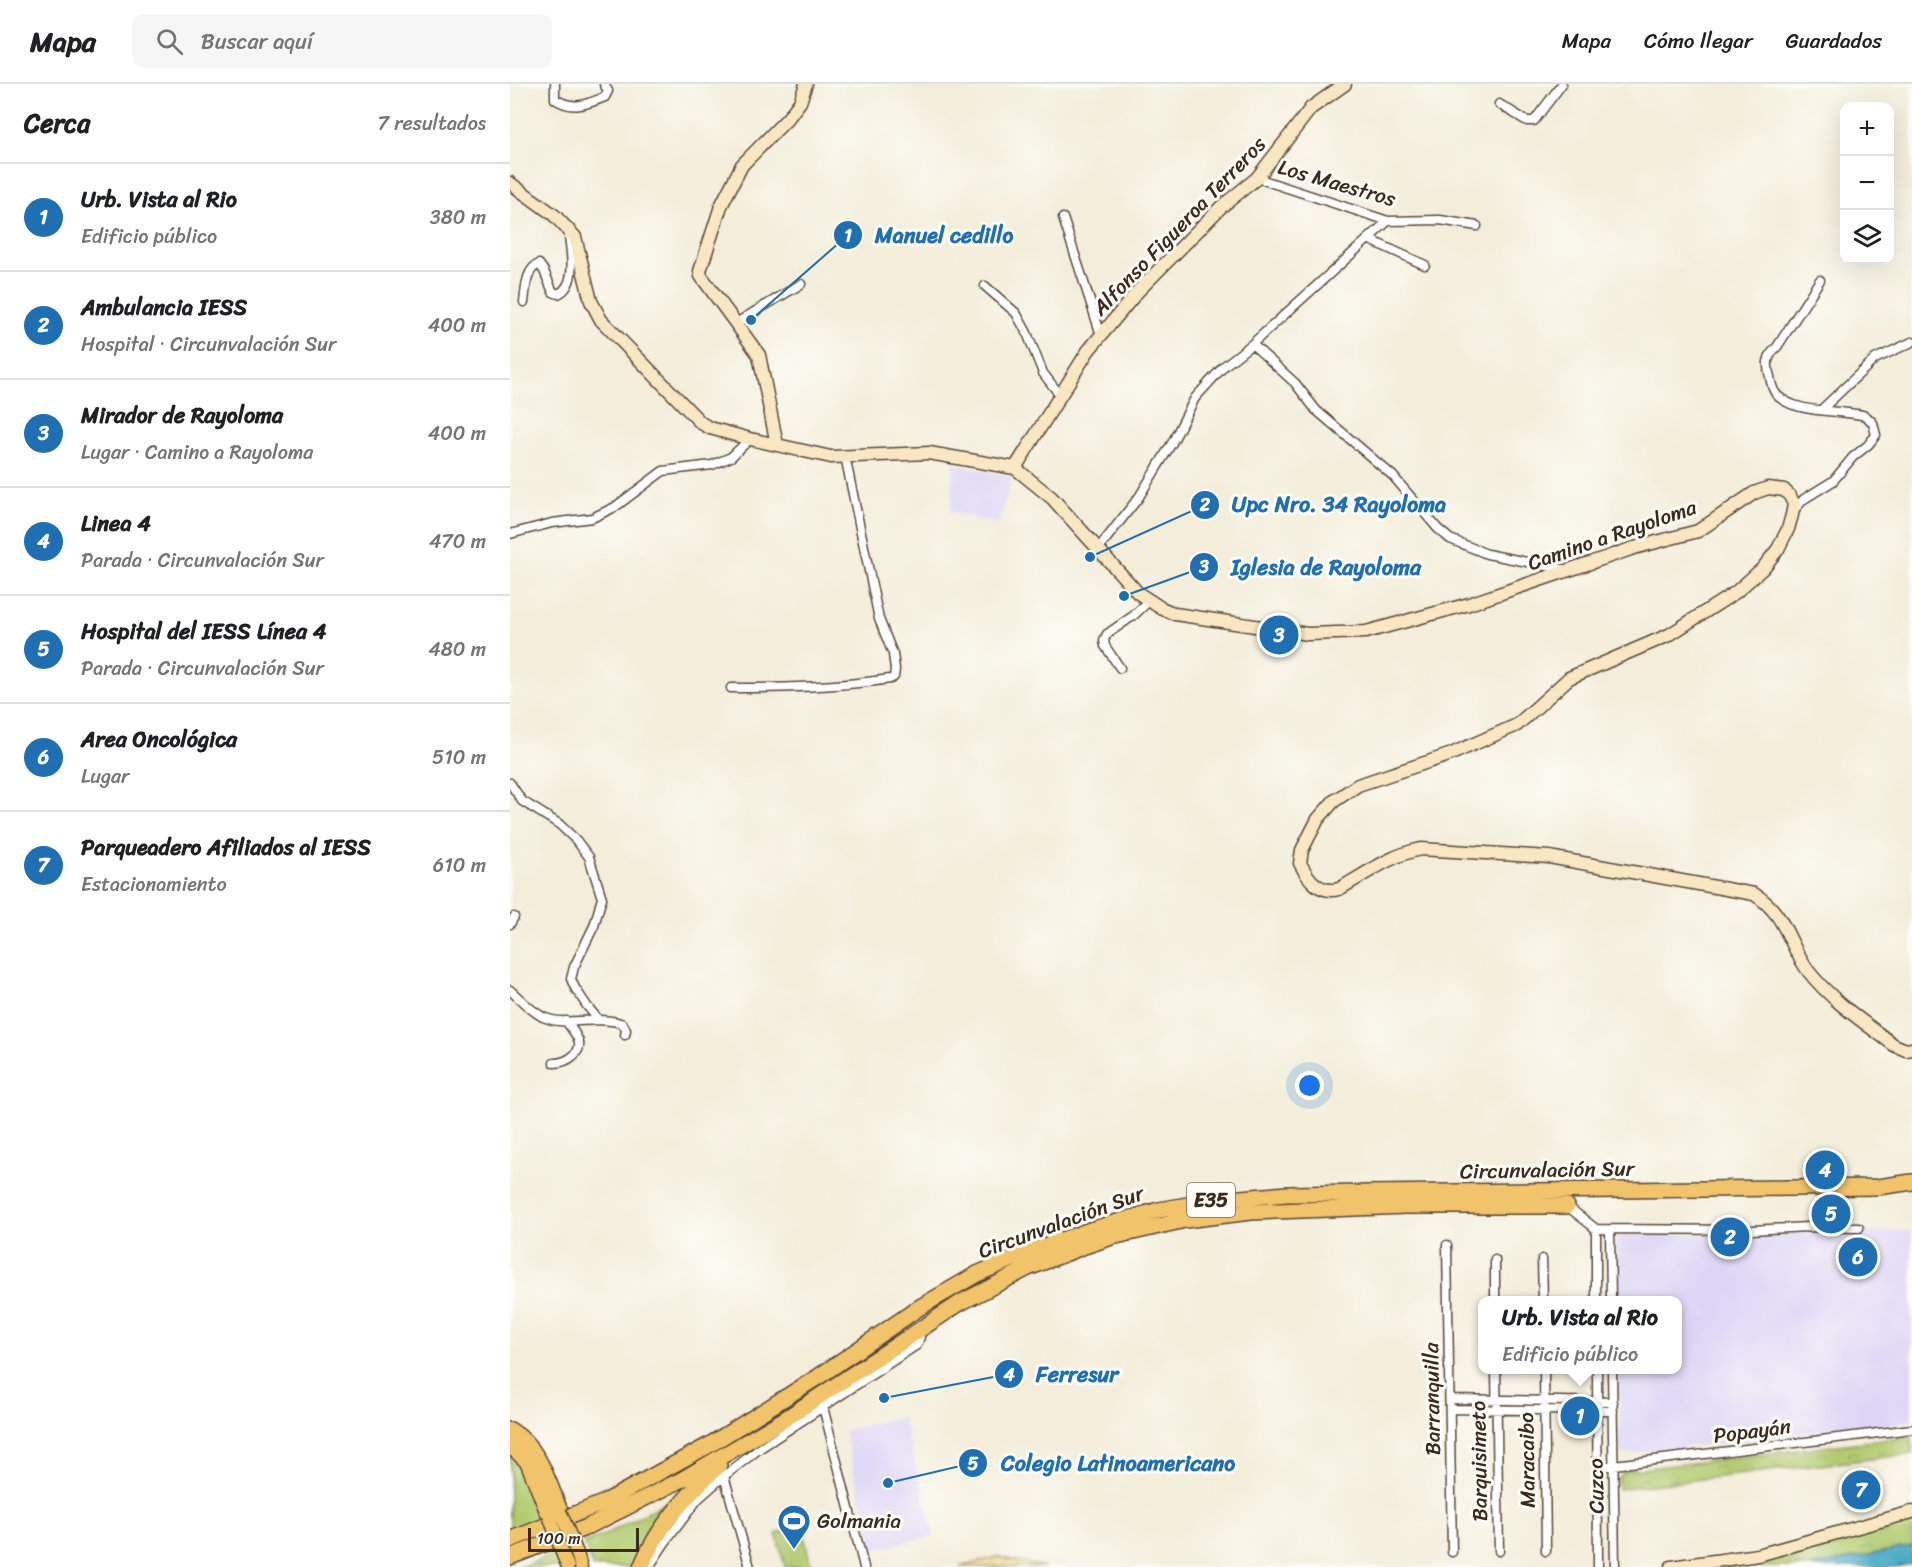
<!DOCTYPE html>
<html lang="es">
<meta charset="utf-8">
<style>
:root{--surface:#fff;--page:#f6f6f6;--text:#202124;--muted:#757577;--line:#e0e0e0;--accent:#1f6fb2}
body{margin:0;font-family:Sriracha,sans-serif;background:var(--page);color:var(--text)}
.controls{position:absolute;right:18px;top:18px;display:grid;overflow:hidden;border-radius:12px;box-shadow:0 6px 24px #0002}
.controls button{width:54px;height:54px;display:grid;place-items:center;padding:0;border:0;border-bottom:2px solid var(--line);background:var(--surface);color:var(--text);font:30px sans-serif}
.scale{position:absolute;left:18px;bottom:15px;width:111px;box-sizing:border-box;padding-left:6px;border:3px solid #3b2a1e;border-top:0;font-size:16px;line-height:21px;white-space:nowrap;color:#3b2a1e;-webkit-text-stroke:4px #fdfcf7;paint-order:stroke}
.you{position:absolute;left:800px;top:1002px;width:21px;height:21px;margin:-15px;border:4px solid #fff;border-radius:50%;background:#1a73e8;box-shadow:0 0 0 9px #1a73e833}
.badge{display:grid;place-items:center;width:39px;height:39px;border-radius:50%;background:var(--accent);color:#fff;font-size:20px;font-weight:700}
.pin{position:absolute;translate:-50% -50%;border:3px solid #fff;box-shadow:0 2px 6px #0006}
.popup{position:absolute;left:968px;top:1212px;width:204px;height:78px;box-sizing:border-box;display:grid;place-content:center;border-radius:12px;background:var(--surface);filter:drop-shadow(0 2px 4px #0005);font-size:20px;white-space:nowrap;color:var(--muted)}
.popup b{font-size:22px;color:var(--text)}
.popup::after{content:'';position:absolute;left:50%;top:100%;margin-left:-12px;border:12px solid transparent;border-top-color:var(--surface)}
.list{margin:0;padding:0;list-style:none}
h2{display:flex;justify-content:space-between;align-items:center;height:78px;margin:0;padding:0 24px;font-size:26px}
h2 small{font-size:20px;font-weight:400;color:var(--muted)}
.list li{display:grid;grid-template-columns:39px 1fr auto;gap:18px;align-items:center;box-sizing:border-box;height:108px;padding:0 24px;border-top:2px solid var(--line)}
.list b{display:block;font-size:22px;white-space:nowrap}
.list p{margin:0;font-size:20px;white-space:nowrap;color:var(--muted)}
.list em{font-size:20px;font-style:normal;color:var(--muted)}
.icon{flex:none;width:33px;height:33px;fill:none;stroke:currentColor;stroke-width:2;stroke-linecap:round;stroke-linejoin:round}
.map{position:relative;flex:none;width:1402px;height:1483px;overflow:hidden}
header{display:flex;align-items:center;gap:36px;box-sizing:border-box;height:84px;padding:0 30px;background:var(--surface);border-bottom:2px solid var(--line)}
header strong{font-size:28px}
nav{display:flex;gap:33px;margin-inline-start:auto;font-size:21px}
.search{width:420px;height:54px;background:var(--page);display:flex;align-items:center;gap:15px;box-sizing:border-box;padding:0 21px;border-radius:12px;color:var(--muted);font-size:22px}
main{display:flex}
aside{flex:1;background:var(--surface)}
.map>svg:first-child{display:block}
.built{fill:#ddd5f6}
.green{fill:#b2cb70;stroke:#767a47;stroke-width:1.5}
.sand{fill:url(#sand-dots);stroke:#94825e;stroke-width:1.5}
.park{fill:url(#park-crowns);stroke:#767a47;stroke-width:1.5}
.water{fill:#46aac5;stroke:#406a72;stroke-width:1.5}
.lines{fill:none;stroke-linecap:round;stroke-linejoin:round}
.street-casing{stroke:#57473a;stroke-width:11}
.secondary-casing{stroke:#57473a;stroke-width:15}
.primary-casing{stroke:#57473a;stroke-width:15}
.highway-casing{stroke:#57473a;stroke-width:18}
.street{stroke:#fff;stroke-width:8}
.secondary{stroke:#f9e7c3;stroke-width:12}
.primary{stroke:#f1c36a;stroke-width:12}
.highway{stroke:#f1c36a;stroke-width:15}
.primary-bridge-casing{stroke:#57473a;stroke-width:15;stroke-linecap:butt}
.primary-bridge{stroke:#f1c36a;stroke-width:12}
.labels{text-anchor:middle;stroke-width:6;stroke-linejoin:round;paint-order:stroke}
.shield{fill:#fdfcf7;stroke:#75695f;stroke-width:1.5}
.shield-label{font-size:20px;font-weight:bold;fill:#3b2a1e}
.street-label{font-size:21px;fill:#3b2a1e;stroke:#fdfcf7}
.poi-label{font-size:21px;fill:#3b2a1e;stroke:#fdfcf7;text-anchor:start}
.leader{fill:none;stroke:#1f6fb2;stroke-width:2}
.callout-dot{fill:#1f6fb2;stroke:#fdfcf7;stroke-width:2}
.mark-label{font-size:18px;text-anchor:middle;font-weight:bold;fill:#fff}
.callout-label{font-size:22px;text-anchor:middle;font-weight:bold;fill:#1f6fb2;stroke:#fdfcf7;stroke-width:6;stroke-linejoin:round;paint-order:stroke}
</style>
<header>
<strong>Mapa</strong>
<div class="search"><svg class="icon" aria-label="search" viewBox="0 0 24 24"><circle cx="10" cy="10" r="6"/><path d="M15 15l6 6"/></svg>Buscar aquí</div>
<nav><a>Mapa</a><a>Cómo llegar</a><a>Guardados</a></nav>
</header>
<main>
<aside>
<h2>Cerca<small>7 resultados</small></h2>
<ul class="list">
<li><span class="badge">1</span><div><b>Urb. Vista al Rio</b><p>Edificio público</p></div><em>380 m</em></li>
<li><span class="badge">2</span><div><b>Ambulancia IESS</b><p>Hospital · Circunvalación Sur</p></div><em>400 m</em></li>
<li><span class="badge">3</span><div><b>Mirador de Rayoloma</b><p>Lugar · Camino a Rayoloma</p></div><em>400 m</em></li>
<li><span class="badge">4</span><div><b>Linea 4</b><p>Parada · Circunvalación Sur</p></div><em>470 m</em></li>
<li><span class="badge">5</span><div><b>Hospital del IESS Línea 4</b><p>Parada · Circunvalación Sur</p></div><em>480 m</em></li>
<li><span class="badge">6</span><div><b>Area Oncológica</b><p>Lugar</p></div><em>510 m</em></li>
<li><span class="badge">7</span><div><b>Parqueadero Afiliados al IESS</b><p>Estacionamiento</p></div><em>610 m</em></li>
</ul>
</aside>
<div class="map">
<svg width="1402" height="1483" viewBox="0 0 1402 1483">
<defs>
<pattern id="sand-dots" width="8" height="8" patternUnits="userSpaceOnUse" patternTransform="scale(1.5)"><rect width="8" height="8" fill="#eeda9e"/><path d="M2 2h.1M6 6h.1" fill="none" stroke="#cdbb88" stroke-width="1.8" stroke-linecap="round"/></pattern>
<pattern id="park-crowns" width="20" height="18" patternUnits="userSpaceOnUse" patternTransform="scale(1.5)"><rect width="20" height="18" fill="#b2cb70"/><path d="M2 6a3 3 0 1 1 6 0M12 15a3 3 0 1 1 6 0" fill="none" stroke="#9aae61"/></pattern>
</defs>
<rect width="100%" height="100%" fill="#fdfcf7"/>
<filter id="ink" filterUnits="userSpaceOnUse"><feTurbulence type="fractalNoise" baseFrequency=".0167" numOctaves="2"/><feDisplacementMap in="SourceGraphic" scale="12" xChannelSelector="R" yChannelSelector="G"/><feConvolveMatrix kernelMatrix="1 2 1 2 8 2 1 2 1" color-interpolation-filters="sRGB"/></filter>
<filter id="wash" filterUnits="userSpaceOnUse"><feTurbulence type="fractalNoise" baseFrequency=".008" numOctaves="4" result="noise"/><feDisplacementMap in="SourceGraphic" scale="24" xChannelSelector="R" yChannelSelector="G"/><feGaussianBlur stdDeviation="1.35" result="paint"/><feColorMatrix in="noise" values="0 0 0 0 0 0 0 0 0 0 0 0 0 0 0 0 0 1.4 0 .05"/><feComposite in="paint" operator="in"/></filter>
<g filter="url(#wash)">
<rect width="100%" height="100%" fill="#f3edd9"/>
<path class="built" d="M443 379 503 393 488 440 441 428Z
M1402 1147V1337L1116 1370 1111 1369 1109 1365 1108 1286H1168V1216H1107L1106 1158 1108 1153 1112 1151Z
M393 1333 424 1452 363 1466 334 1346Z"/>
<path class="green" d="M0 1368C19 1384 25 1414 32 1437L0 1448Z
M168 1412 134 1456 121 1483H83L74 1459 95 1451Z
M292 1442 301 1483H275L266 1450Z
M45 1470 50 1483H11Z"/>
<path class="sand" d="M488 1473 535 1483H449Z"/>
<path class="park" d="M1402 1352V1370L1108 1405V1394L1115 1387Z
M1402 1435V1462L1298 1483H1210L1296 1464Z"/>
<path class="water" d="M1402 1462V1480L1384 1483H1300Z"/>
</g>
<g filter="url(#ink)">
<g class="lines">
<defs>
<path id="street" d="M45 0V15C64 27 76 20 95 13L98 7 94 0
M989 20 1017 37H1024L1052 0
M747 94 878 137 930 136 967 142
M553 134 591 251
M858 155 915 181
M475 202 506 229 517 249 533 289 549 310
M14 218C16 206 15 186 29 180L34 187 43 208 48 210C69 201 60 163 58 145
M226 239 291 200
M742 260 785 299 806 326 883 392 928 445 940 455 977 470 1057 486
M1311 326 1365 275 1402 258
M1283 427 1294 415 1323 397 1343 373 1358 361 1366 351 1363 339 1356 332C1330 325 1285 331 1266 310 1262 305 1261 298 1260 293 1256 280 1257 272 1267 263L1310 196
M0 450 42 439 82 434 105 423 153 387 202 381 221 373 240 355
M589 464 629 413 662 359 685 314 714 282 742 260 878 137
M610 584 595 562 594 556 597 550 623 532 639 517
M221 604C274 604 327 603 380 595L384 593 385 585 383 570 369 535 335 372
M0 699 12 717 49 740 66 756 79 773 92 814 84 842 64 883 61 895 65 904 77 922 88 935
M0 840 4 833
M0 906C10 915 21 927 33 933 58 944 88 930 113 940L116 946 115 951
M44 979C52 979 57 977 63 972 77 960 64 949 56 937
M1057 1122 1086 1145 1242 1146 1297 1143 1349 1144
M1086 1145V1216
M1100 1146 1101 1216
M937 1161 942 1468
M1032 1175 1033 1216
M985 1176V1216
M986 1286 989 1467
M1034 1286 1036 1467
M1087 1286 1088 1483
M1102 1286 1105 1483
M940 1315 1103 1318
M313 1323 354 1483
M940 1325 1103 1327
M1087 1383 1402 1345
M214 1392 240 1483
M139 1483 154 1460 188 1415 214 1392 249 1365 407 1261 410 1253 409 1245"/>
<path id="secondary" d="M0 99 44 131 65 153 81 217 91 236 191 339 200 344 240 355 321 373 419 369 505 384 542 414 628 509 651 524 665 530 798 550 856 548 959 520 1124 464 1188 447 1244 409 1258 404 1274 406 1280 412 1284 420 1282 431 1278 445 1268 465 1253 484 1226 508 1159 551 1059 594 1007 641 939 671 848 701 824 717 808 735 792 766 790 779C798 795 809 810 829 805 856 790 880 771 911 765L1039 773 1244 810C1277 830 1278 861 1299 888 1322 917 1355 939 1384 961L1396 966 1402 965
M267 361 249 271 191 192 190 187 211 122 232 81 278 34 290 18 296 0
M505 384 578 267 628 207 711 123 747 94 801 24 835 0
M1161 1483 1248 1471 1402 1428"/>
<path id="primary" d="M67 1469 71 1483
M53 1471 58 1483"/>
<path id="highway" d="M0 1346C30 1364 38 1397 50 1427
M0 1361 18 1378 39 1431
M0 1456 95 1418 201 1360 308 1293 410 1223 467 1190 526 1165 580 1146 649 1126 706 1116 777 1110 1368 1103 1402 1098
M0 1473 75 1444 173 1395 275 1335 450 1219 518 1184 572 1163 602 1153 675 1136 741 1128 897 1122H1057
M131 1483C147 1443 178 1410 209 1381"/>
</defs>
<use href="#street" class="street-casing"/>
<use href="#secondary" class="secondary-casing"/>
<use href="#primary" class="primary-casing"/>
<use href="#highway" class="highway-casing"/>
<use href="#street" class="street"/>
<use href="#secondary" class="secondary"/>
<use href="#primary" class="primary"/>
<use href="#highway" class="highway"/>
<defs>
<path id="primary-bridge" d="M50 1427 67 1469
M39 1431 53 1471"/>
</defs>
<use href="#primary-bridge" class="primary-bridge-casing"/>
<use href="#primary-bridge" class="primary-bridge"/>
</g>
</g>
<defs>
<symbol id="stadium-pin" viewBox="-11 -11 22 30"><path d="M0 17L-7.5 6A9.5 9.5 0 1 1 7.5 6Z" fill="#1f6fb2" stroke="#fdfcf7"/><path d="M0-5a6.5 5 0 1 0 0 10a6.5 5 0 1 0 0-10ZM-3.5-1.8h7v3.6h-7Z" fill="#fff"/></symbol>
</defs>
<g fill-rule="evenodd">
<use href="#stadium-pin" x="265" y="1418" width="38" height="52"/>
</g>
<g class="labels">
<rect class="shield" x="677" y="1099" width="48" height="34" rx="4.5"/>
<g class="shield-label">
<text x="701" y="1123">E35</text>
</g>
<g class="street-label">
<text transform="translate(827 99) rotate(16)" y="7">Los Maestros</text>
<text transform="translate(669 142) rotate(-46)" y="7">Alfonso Figueroa Terreros</text>
<text transform="translate(1102 451) rotate(-19)" y="7">Camino a Rayoloma</text>
<text transform="translate(1037 1086) rotate(-1)" y="7">Circunvalación Sur</text>
<text transform="translate(551 1138) rotate(-20)" y="7">Circunvalación Sur</text>
<text transform="translate(922 1315) rotate(-91)" y="7">Barranquilla</text>
<text transform="translate(1242 1347) rotate(-7)" y="7">Popayán</text>
<text transform="translate(1017 1376) rotate(-91)" y="7">Maracaibo</text>
<text transform="translate(969 1377) rotate(-91)" y="7">Barquisimeto</text>
<text transform="translate(1086 1402) rotate(-91)" y="7">Cuzco</text>
</g>
<g class="poi-label">
<text x="307" y="1444">Golmania</text>
</g>
</g>
<path class="leader" d="M241 236L338 151M580 473L695 421M614 512L694 483M374 1314L499 1290M378 1399L463 1379"/>
<g class="callout-dot">
<circle cx="241" cy="236" r="6"/>
<circle cx="580" cy="473" r="6"/>
<circle cx="614" cy="512" r="6"/>
<circle cx="374" cy="1314" r="6"/>
<circle cx="378" cy="1399" r="6"/>
<circle cx="338" cy="151" r="15"/>
<circle cx="695" cy="421" r="15"/>
<circle cx="694" cy="483" r="15"/>
<circle cx="499" cy="1290" r="15"/>
<circle cx="463" cy="1379" r="15"/>
</g>
<g class="mark-label">
<text x="338" y="158">1</text>
<text x="695" y="427">2</text>
<text x="694" y="489">3</text>
<text x="499" y="1297">4</text>
<text x="463" y="1386">5</text>
</g>
<g class="callout-label">
<text x="434" y="159">Manuel cedillo</text>
<text x="829" y="428">Upc Nro. 34 Rayoloma</text>
<text x="816" y="491">Iglesia de Rayoloma</text>
<text x="567" y="1298">Ferresur</text>
<text x="608" y="1387">Colegio Latinoamericano</text>
</g>
</svg>
<div class="controls">
<button>+</button>
<button>−</button>
<button><svg class="icon" aria-label="layers" viewBox="0 0 24 24"><path d="M12 4l9 5-9 5-9-5zM3 14l9 5 9-5"/></svg></button>
</div>
<div class="scale">100 m</div>
<div class="you"></div>
<div class="pin badge" style="left:1070px;top:1332px">1</div>
<div class="popup"><b>Urb. Vista al Rio</b>Edificio público</div>
<div class="pin badge" style="left:1220px;top:1153px">2</div>
<div class="pin badge" style="left:769px;top:551px">3</div>
<div class="pin badge" style="left:1315px;top:1086px">4</div>
<div class="pin badge" style="left:1321px;top:1130px">5</div>
<div class="pin badge" style="left:1348px;top:1173px">6</div>
<div class="pin badge" style="left:1351px;top:1406px">7</div>
</div>
</main>
